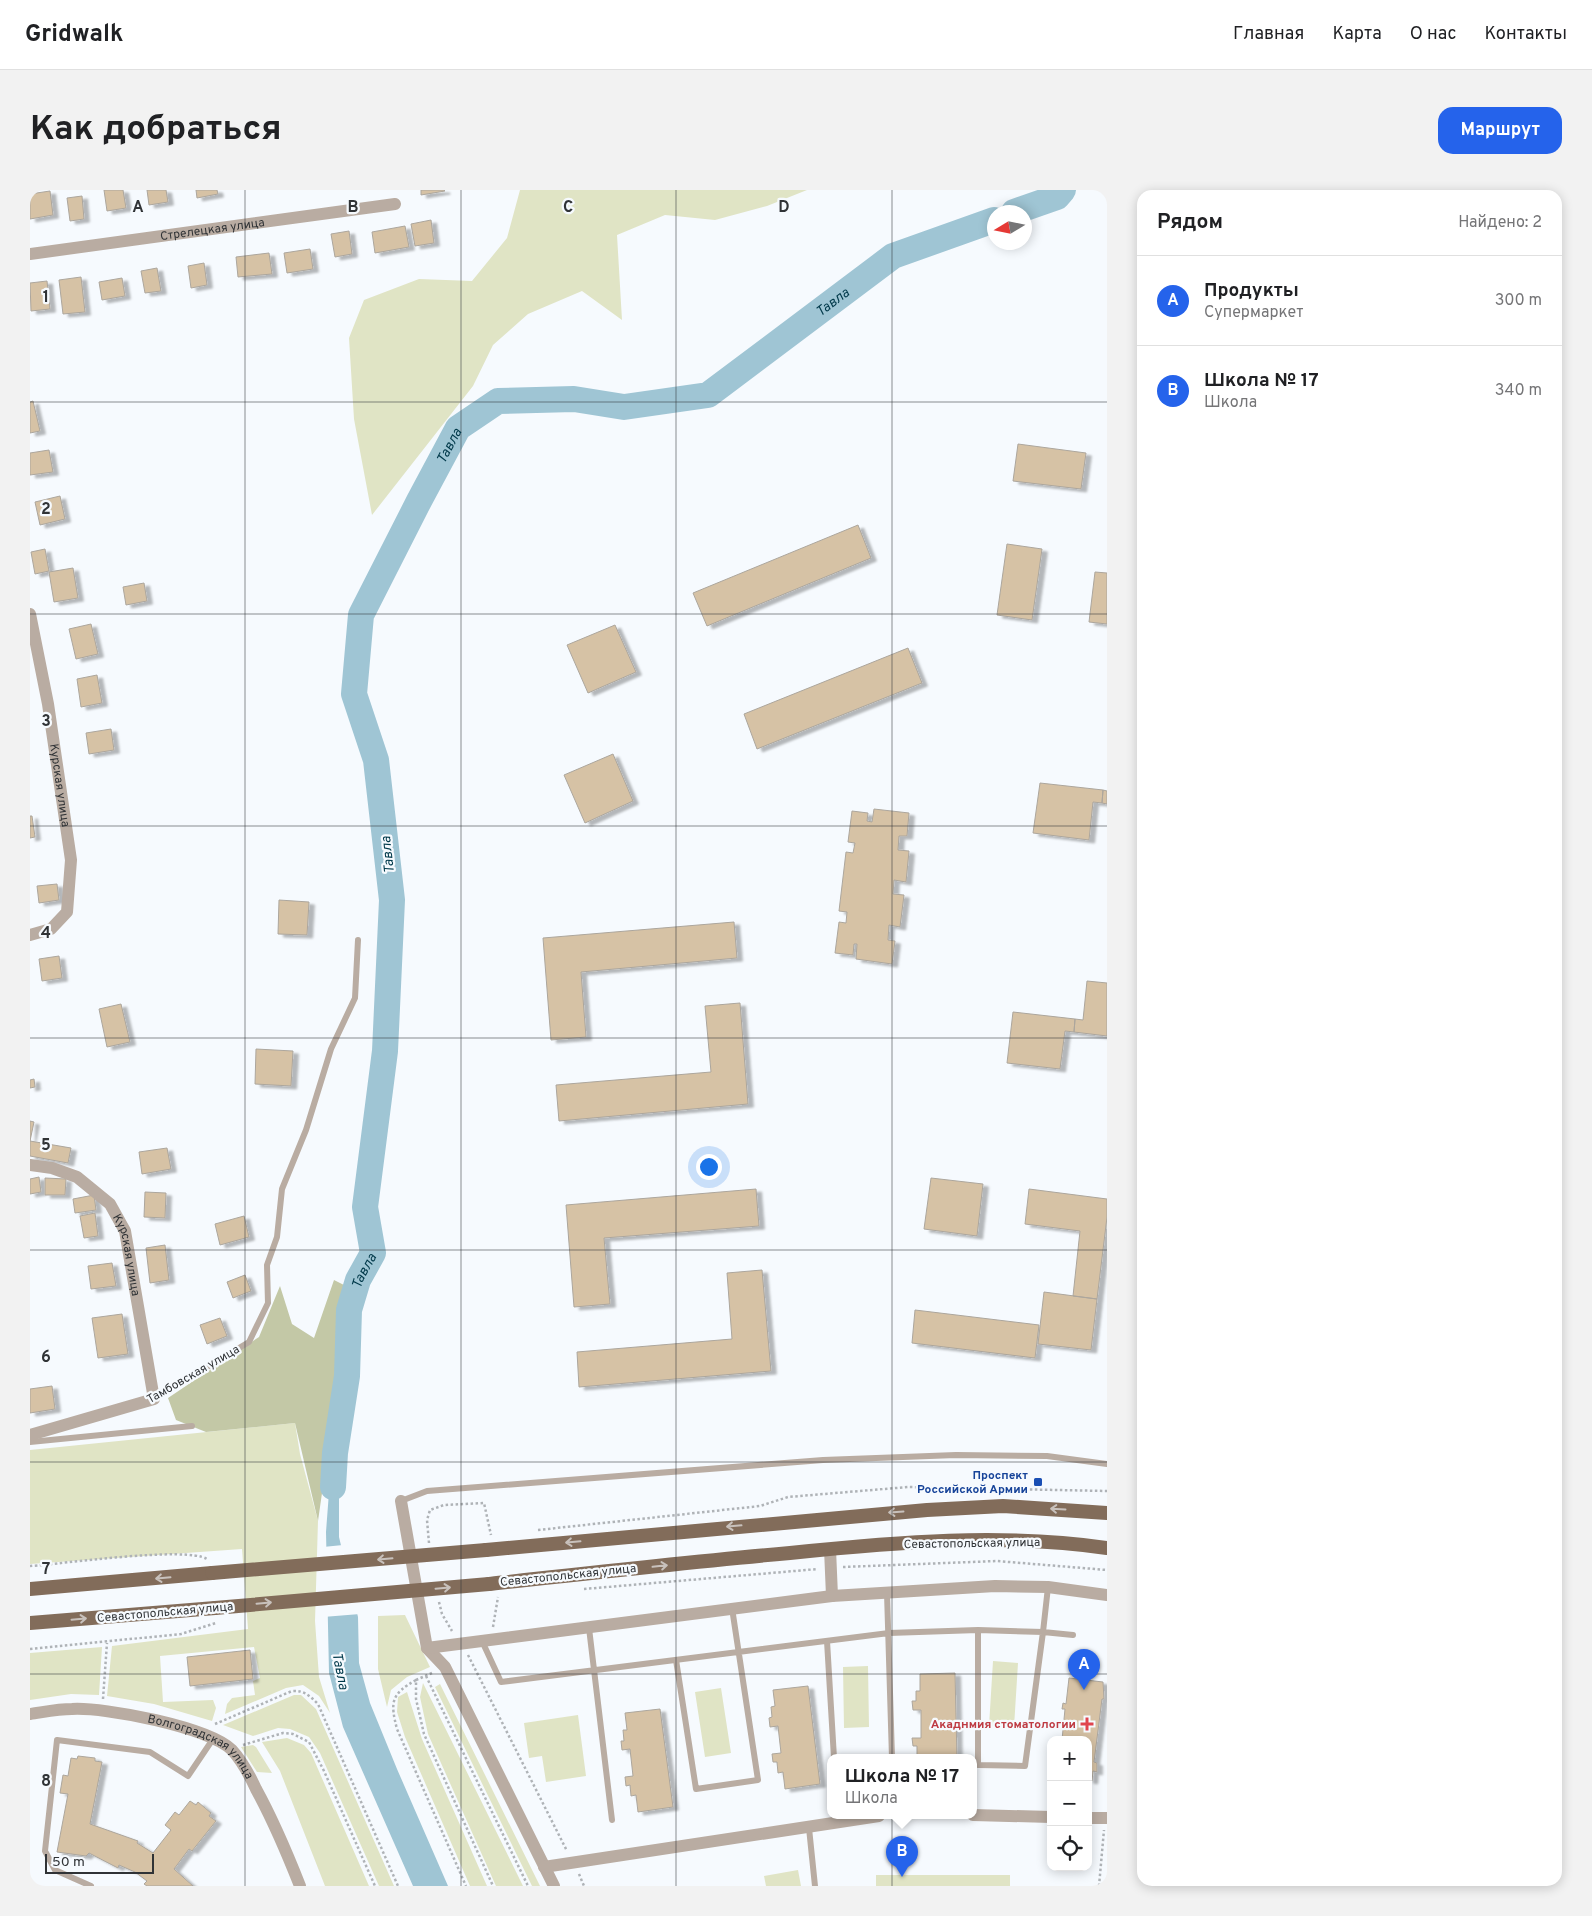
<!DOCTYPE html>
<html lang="ru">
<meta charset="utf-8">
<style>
:root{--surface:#fff;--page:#f2f2f2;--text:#202124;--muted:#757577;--line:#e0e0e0;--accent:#2563eb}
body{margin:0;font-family:Overpass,sans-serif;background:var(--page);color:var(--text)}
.controls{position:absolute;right:15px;bottom:15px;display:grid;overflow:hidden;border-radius:10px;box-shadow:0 2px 12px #0003}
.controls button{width:45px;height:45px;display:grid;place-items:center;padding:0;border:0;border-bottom:1px solid var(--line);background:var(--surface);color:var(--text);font:25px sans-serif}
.compass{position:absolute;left:957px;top:15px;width:45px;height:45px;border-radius:50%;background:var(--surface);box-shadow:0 2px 12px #0003;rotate:260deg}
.scale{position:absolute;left:15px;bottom:12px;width:109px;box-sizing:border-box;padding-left:5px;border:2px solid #303336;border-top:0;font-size:14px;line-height:18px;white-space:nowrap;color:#303336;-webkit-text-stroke:4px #f6fafe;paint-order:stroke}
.you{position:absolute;left:678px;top:976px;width:18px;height:18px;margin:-12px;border:4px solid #fff;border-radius:50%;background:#1a73e8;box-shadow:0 0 0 8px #1a73e833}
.badge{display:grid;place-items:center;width:32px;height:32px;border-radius:50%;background:var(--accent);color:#fff;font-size:16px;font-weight:700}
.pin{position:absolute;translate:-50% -41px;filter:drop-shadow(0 1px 2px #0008)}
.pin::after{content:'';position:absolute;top:26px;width:18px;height:15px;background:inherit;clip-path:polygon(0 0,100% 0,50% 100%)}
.popup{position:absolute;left:797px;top:1564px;width:150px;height:65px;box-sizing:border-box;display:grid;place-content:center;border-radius:10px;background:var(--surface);filter:drop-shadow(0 1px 4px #0005);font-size:16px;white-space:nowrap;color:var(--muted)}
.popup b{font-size:19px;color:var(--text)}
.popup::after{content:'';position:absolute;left:50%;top:100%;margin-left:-10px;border:10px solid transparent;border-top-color:var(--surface)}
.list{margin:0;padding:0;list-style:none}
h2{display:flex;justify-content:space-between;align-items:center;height:65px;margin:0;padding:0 20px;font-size:21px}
h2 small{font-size:16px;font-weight:400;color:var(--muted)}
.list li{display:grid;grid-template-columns:32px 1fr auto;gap:15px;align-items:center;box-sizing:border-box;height:90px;padding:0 20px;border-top:1px solid var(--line)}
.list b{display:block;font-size:19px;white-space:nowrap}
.list p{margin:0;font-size:16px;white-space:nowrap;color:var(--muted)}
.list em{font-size:16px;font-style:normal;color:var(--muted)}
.icon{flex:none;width:28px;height:28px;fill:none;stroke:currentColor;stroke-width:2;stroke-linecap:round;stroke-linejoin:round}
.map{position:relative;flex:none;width:1077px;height:1696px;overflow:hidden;border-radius:15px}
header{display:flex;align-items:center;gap:30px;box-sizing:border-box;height:70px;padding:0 25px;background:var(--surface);border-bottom:1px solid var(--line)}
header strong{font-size:24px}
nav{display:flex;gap:28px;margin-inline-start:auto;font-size:18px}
.intro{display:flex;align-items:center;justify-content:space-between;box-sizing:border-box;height:120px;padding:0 30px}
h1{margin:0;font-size:35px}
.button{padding:12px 22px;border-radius:15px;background:var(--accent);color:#fff;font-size:18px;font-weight:700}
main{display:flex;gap:30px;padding:0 30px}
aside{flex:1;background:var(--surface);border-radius:15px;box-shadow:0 2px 12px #0003}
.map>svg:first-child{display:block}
.green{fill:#e0e4c5}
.forest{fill:#c3c8a6}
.water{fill:#9fc5d4}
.pier{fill:#f6fafe}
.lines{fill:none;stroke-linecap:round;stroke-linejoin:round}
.river{stroke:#9fc5d4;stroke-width:26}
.building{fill:#d6c2a5;stroke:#aca69d;filter:url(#shadow)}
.path{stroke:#afb3b7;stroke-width:2.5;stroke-dasharray:2.5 2.5;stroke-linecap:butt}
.service{stroke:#b9aca2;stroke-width:6}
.minor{stroke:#b9aca2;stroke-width:12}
.primary{stroke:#826c5a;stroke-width:14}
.primary-bridge{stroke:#826c5a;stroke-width:14}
.oneway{stroke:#c8c1bc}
.grid{fill:none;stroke:#303336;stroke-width:1;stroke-opacity:0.55}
.transit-dot{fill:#1a4fb4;stroke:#f6fafe;stroke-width:2}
.health-dot{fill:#e0444e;stroke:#f6fafe;stroke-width:2}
.labels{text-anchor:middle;stroke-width:4.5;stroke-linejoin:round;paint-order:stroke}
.street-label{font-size:12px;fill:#303336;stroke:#f6fafe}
.transit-label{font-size:12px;font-weight:bold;fill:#164399;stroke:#f6fafe;text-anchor:end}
.health-label{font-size:12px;font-weight:bold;fill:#be3a42;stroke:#f6fafe;text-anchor:end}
.water-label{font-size:14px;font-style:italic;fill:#00394a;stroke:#f6fafe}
.grid-label{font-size:16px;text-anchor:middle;font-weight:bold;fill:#303336;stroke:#f6fafe;stroke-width:4.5;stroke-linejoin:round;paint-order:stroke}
</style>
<header>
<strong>Gridwalk</strong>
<nav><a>Главная</a><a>Карта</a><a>О нас</a><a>Контакты</a></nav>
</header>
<div class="intro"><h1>Как добраться</h1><a class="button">Маршрут</a></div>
<main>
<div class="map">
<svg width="1077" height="1696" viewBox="0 0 1077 1696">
<defs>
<filter id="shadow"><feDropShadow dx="5.5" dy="3" stdDeviation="1" flood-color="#0004"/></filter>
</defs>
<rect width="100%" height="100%" fill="#f6fafe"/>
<path class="green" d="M490 0H777L737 16 685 30 635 25 587 45 592 130 552 101 498 124 463 155 443 196 342 325 324 229 319 148 334 110 389 89 442 91 477 48Z
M265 1233 270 1264 288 1331 285 1431 289 1487 300 1523 289 1506 273 1495 256 1498 195 1524 197 1514 202 1508 225 1505 223 1491 230 1488 224 1457 130 1466 133 1512 183 1510 186 1518 182 1531 124 1514 77 1506 82 1456 218 1439 212 1359 0 1374V1260Z
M375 1425 400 1477 377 1487 361 1500 357 1517 348 1479V1426Z
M72 1457 69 1505 41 1504 0 1510V1463Z
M963 1471 988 1473 984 1537 959 1536Z
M838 1476 839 1537 814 1538 813 1477Z
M393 1493 493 1696H466L398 1544 390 1507Z
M410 1494 510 1696H502L405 1497Z
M691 1498 701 1563 675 1567 665 1502Z
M377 1502 392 1549 457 1696H440L375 1547 367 1522 368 1507Z
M264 1505H271L286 1519 364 1696H349L290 1563 279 1547 260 1539 248 1538 223 1546 193 1535Z
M548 1525 556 1586 516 1592 512 1566 499 1568 494 1533Z
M257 1548 274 1555 281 1563 339 1696H295L250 1581 232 1552Z
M223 1555 226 1557 242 1583 227 1582 211 1557Z
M768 1680 771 1696H736L734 1686Z
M846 1685H980V1696H846Z"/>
<path class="forest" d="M304 1090 314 1095 307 1198 288 1331 265 1233 176 1242 146 1230 138 1208 229 1147 250 1096 262 1134 284 1148Z"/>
<path class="water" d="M305 1263 309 1298V1347L328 1427 329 1473 340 1513 367 1579 418 1696H383L313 1537 299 1483 296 1342 300 1289Z"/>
<path class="pier" d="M313 1355 330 1424 293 1427V1357Z"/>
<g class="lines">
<g class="river">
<path d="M984 22 1027 7 1033 0"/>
<path id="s1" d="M303 1297 305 1263 317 1186 319 1120 328 1090 343 1063 335 1017 355 861 362 710 346 570 324 504 331 425 389 311 428 238 468 211 544 209 594 217 678 205 863 66 964 30"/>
</g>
</g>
<path class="building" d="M74 0H93L96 18 77 21Z
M117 0H136L138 12 119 15Z
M166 0H187L188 4 167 8Z
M391 0H414L415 1 391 5Z
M20 1 23 25 0 29V4Z
M52 6 54 29 40 31 37 8Z
M401 30 404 53 385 56 381 34Z
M375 36 379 57 345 63 342 42Z
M319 41 322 64 305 67 301 44Z
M280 59 283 79 257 83 254 63Z
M239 63 242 84 208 87 206 67Z
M174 73 177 95 161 98 158 76Z
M127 78 131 101 115 103 111 81Z
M51 87 55 122 33 124 29 90Z
M92 88 95 106 72 110 69 92Z
M17 91 20 119 1 121 0 93Z
M3 211 10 241 0 243V212Z
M988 254 1056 263 1051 299 983 291Z
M19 260 23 282 0 285V263Z
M30 306 35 329 10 335 5 312Z
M828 335 841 368 677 436 663 403Z
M977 354 1012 359 1002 430 967 425Z
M15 359 19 381 5 384 1 362Z
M43 378 48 408 24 412 19 382Z
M1065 382 1077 383V434L1059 432Z
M114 393 117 411 96 415 93 397Z
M61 434 68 464 46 469 39 439Z
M585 435 606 482 558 503 537 455Z
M878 458 892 493 727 559 714 524Z
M67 485 72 513 51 517 47 489Z
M81 539 84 560 59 564 56 543Z
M583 564 603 611 555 633 534 585Z
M1010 593 1073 600 1072 613 1063 612 1059 650 1003 643Z
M1073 600 1077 601V614L1072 613Z
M844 619 879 623 877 646H869L868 660 879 661 876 692 864 690 863 704 874 705 870 737 859 735 858 750 865 751 862 774 826 769 827 754H824L823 765 805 763 809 732 816 733 817 722 809 721 816 662 823 663 825 653 818 652 822 621 838 623 837 631 842 632Z
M0 626H2L5 647 0 648Z
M27 694 29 710 9 713 7 696Z
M249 710 279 712 277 745 248 744Z
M704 732 707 768 551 782 556 847 521 850 513 748Z
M29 766 32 788 12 791 9 769Z
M1057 791 1077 793V846L1044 842 1045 829 1053 830Z
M710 813 718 914 529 931 526 895 681 882 675 816Z
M91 814 100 852 77 857 69 819Z
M983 822 1045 829 1044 842 1035 841 1030 879 977 873Z
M226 859 263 861 261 896 225 894Z
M4 889 5 897 0 898V890Z
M0 931 4 932 0 951 41 958 38 973 0 966Z
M137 958 141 979 112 984 109 962Z
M9 987 11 1002 0 1004V989Z
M15 988 36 989 35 1005H15Z
M901 988 953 994 947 1046 894 1039Z
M726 999 729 1036 574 1048 580 1114 544 1117 536 1015Z
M999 999 1077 1009V1027L1067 1109 1043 1106 1050 1041 995 1034Z
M115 1002 136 1003 135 1028 114 1027Z
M64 1005 66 1020 45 1023 43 1009Z
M65 1023 68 1046 54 1048 50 1026Z
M214 1026 219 1047 190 1055 185 1034Z
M135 1055 139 1090 120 1093 116 1058Z
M82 1073 86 1096 61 1099 58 1076Z
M732 1080 741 1181 549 1197 547 1162 702 1149 697 1083Z
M215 1085 221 1101 203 1108 197 1092Z
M1014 1102 1067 1109 1061 1160 1008 1154Z
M885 1120 1009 1135 1005 1168 882 1153Z
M92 1124 98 1164 68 1168 62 1128Z
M190 1128 197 1146 177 1154 170 1135Z
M22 1196 25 1219 0 1223V1199Z
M220 1460 223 1489 160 1496 157 1467Z
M925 1483 927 1568 887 1567V1556H883L882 1548H891V1520H883L882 1511H886V1501H890V1484Z
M1039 1488 1073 1492 1074 1509H1072L1064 1572 1067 1573V1582L1063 1581 1062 1591 1058 1590V1550H1032L1035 1519H1032L1033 1513 1036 1514Z
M778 1496 790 1594 755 1599 753 1582 748 1583 747 1572H743L742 1564 751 1563 748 1536 740 1537 739 1528 742 1527 741 1517 745 1516 743 1500Z
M630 1519 643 1617 608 1622 606 1605 601 1606 600 1595 596 1596 595 1587 603 1586 600 1559 592 1560 591 1551H594L593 1540H597L595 1523Z
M48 1566 65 1568V1571L72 1572 60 1634 108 1651 107 1653 123 1663 141 1640 135 1635 145 1622 149 1625 160 1611 166 1615 168 1612 181 1623 179 1626 186 1631 162 1661 159 1659 144 1679 163 1696H117L114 1694 117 1691 105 1682 89 1675 88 1678 59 1663 56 1666 27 1662 38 1604 30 1603 33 1585 38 1586 41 1568 47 1569Z"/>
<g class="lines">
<path class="path" d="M508 1340 730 1316 758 1307 878 1297 1077 1301
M399 1353 397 1330 400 1320 414 1315 454 1313 461 1345
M0 1376C32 1374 156 1356 177 1369
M813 1377 967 1371 1077 1380
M554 1399 788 1379
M409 1412 412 1424 422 1441
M463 1437 468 1407
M0 1459 151 1444 186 1433
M438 1465 537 1661
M402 1483 386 1490V1509L394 1544 463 1696
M396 1486 498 1696
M386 1490C361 1504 360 1512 367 1539L436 1696
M73 1509 77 1453
M185 1534 262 1501C274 1500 280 1506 288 1514L368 1696
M213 1555 253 1543 263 1544 279 1552 294 1581 345 1696
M549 1684 554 1696
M1069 1696 1074 1640"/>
<path class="service" d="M124 1209 219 1152 238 1113 237 1075 247 1047 252 999 276 940 301 859 325 808 328 750
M0 1252 162 1236
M371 1311 397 1301 793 1270 926 1265 1017 1266 1077 1274
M857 1403 862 1568
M559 1438 582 1630
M948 1440V1575L995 1576 1013 1442 1043 1445
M452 1451 471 1492 859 1443 948 1440 1013 1442 1018 1397
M797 1451 804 1568
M646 1470 666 1599 728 1590 702 1418
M779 1638 785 1696
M61 1696 25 1680 15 1661 27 1550 120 1562 158 1586 183 1549"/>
<g class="minor">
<path id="s2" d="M0 64 365 14"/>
<path id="s3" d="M0 424 18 514 41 670 37 722 21 739 0 745"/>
<path id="s4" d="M0 975 22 978 47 987 80 1014 95 1041 124 1209 0 1245"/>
<path d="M371 1311 397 1458 415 1477 524 1696"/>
<path d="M800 1359 802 1406"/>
<path d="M397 1458 802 1406 965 1396 1018 1397 1077 1405"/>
<path id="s5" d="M0 1524C14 1522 28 1519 42 1519 75 1517 179 1537 202 1560 212 1571 220 1586 226 1599 243 1630 257 1663 270 1696"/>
<path d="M943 1625 1021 1627"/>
<path d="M1058 1628H1077"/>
<path d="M514 1677 849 1626"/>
</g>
<path class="primary" d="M456 1360 897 1320 973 1316 1077 1323
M459 1394C560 1383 660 1372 760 1363 866 1352 972 1343 1077 1358
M0 1399 182 1383
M0 1433 185 1418"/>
<path class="primary-bridge" d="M182 1383 456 1360
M185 1418 459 1394"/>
</g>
<defs><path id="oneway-shaft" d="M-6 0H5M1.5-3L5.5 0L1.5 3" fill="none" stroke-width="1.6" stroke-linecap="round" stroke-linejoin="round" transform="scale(1.25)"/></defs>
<g class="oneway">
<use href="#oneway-shaft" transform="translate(1028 1319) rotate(-177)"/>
<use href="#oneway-shaft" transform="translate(866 1322) rotate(176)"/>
<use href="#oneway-shaft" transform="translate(704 1336) rotate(175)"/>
<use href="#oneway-shaft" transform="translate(543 1352) rotate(175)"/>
<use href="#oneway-shaft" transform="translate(355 1369) rotate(175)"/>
<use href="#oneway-shaft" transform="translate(630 1376) rotate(-6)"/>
<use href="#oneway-shaft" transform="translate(133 1388) rotate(175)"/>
<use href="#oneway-shaft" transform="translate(413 1398) rotate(-5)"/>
<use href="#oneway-shaft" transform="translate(234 1413) rotate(-5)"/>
<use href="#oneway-shaft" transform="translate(49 1429) rotate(-5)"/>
</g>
<path class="grid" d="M215 0V1696M431 0V1696M646 0V1696M862 0V1696M0 212H1077M0 424H1077M0 636H1077M0 848H1077M0 1060H1077M0 1272H1077M0 1484H1077"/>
<rect class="transit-dot" x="1003" y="1287" width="10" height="10" rx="2.5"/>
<path class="health-dot" d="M1054.5 1526.5h5v5h5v5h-5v5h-5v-5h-5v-5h5z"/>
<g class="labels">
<g class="street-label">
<text dy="4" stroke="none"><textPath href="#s2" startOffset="184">Стрелецкая улица</textPath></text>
<text dy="4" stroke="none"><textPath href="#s3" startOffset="174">Курская улица</textPath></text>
<text dy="4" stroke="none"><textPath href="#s4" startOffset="146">Курская улица</textPath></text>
<text transform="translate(163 1184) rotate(-30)" y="4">Тамбовская улица</text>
<text transform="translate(942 1353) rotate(-1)" y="4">Севастопольская улица</text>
<text transform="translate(538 1385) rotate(-6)" y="4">Севастопольская улица</text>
<text transform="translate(135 1422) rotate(-5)" y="4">Севастопольская улица</text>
<text dy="4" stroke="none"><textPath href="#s5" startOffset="181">Волгоградская улица</textPath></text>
</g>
<g class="transit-label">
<text x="998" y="1289">Проспект<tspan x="998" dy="14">Российской Армии</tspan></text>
</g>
<g class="health-label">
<text x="1046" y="1538">Акаднмия стоматологии</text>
</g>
<g class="water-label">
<text dy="5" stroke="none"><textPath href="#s1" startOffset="1511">Тавла</textPath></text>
<text dy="5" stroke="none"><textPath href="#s1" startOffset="1076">Тавла</textPath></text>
<text transform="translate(357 665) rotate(-96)" y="5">Тавла</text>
<text dy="5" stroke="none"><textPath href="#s1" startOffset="220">Тавла</textPath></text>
<text transform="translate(311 1481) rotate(79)" y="5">Тавла</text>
</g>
</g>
<g class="grid-label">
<text x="108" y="22">A</text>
<text x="323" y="22">B</text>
<text x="538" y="22">C</text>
<text x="754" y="22">D</text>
<text x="16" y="112">1</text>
<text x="16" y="324">2</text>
<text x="16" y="536">3</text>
<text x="16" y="748">4</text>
<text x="16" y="960">5</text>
<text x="16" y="1172">6</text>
<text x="16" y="1384">7</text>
<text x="16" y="1596">8</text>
</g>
</svg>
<div class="controls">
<button>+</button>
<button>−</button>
<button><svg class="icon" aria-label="locate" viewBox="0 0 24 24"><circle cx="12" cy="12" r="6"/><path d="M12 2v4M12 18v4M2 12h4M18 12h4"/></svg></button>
</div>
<svg class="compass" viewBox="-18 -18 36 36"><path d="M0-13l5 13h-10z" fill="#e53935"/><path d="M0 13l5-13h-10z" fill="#757577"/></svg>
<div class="scale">50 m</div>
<div class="you"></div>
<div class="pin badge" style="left:1054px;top:1500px">A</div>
<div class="pin badge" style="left:872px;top:1687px">B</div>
<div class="popup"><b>Школа № 17</b>Школа</div>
</div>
<aside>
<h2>Рядом<small>Найдено: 2</small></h2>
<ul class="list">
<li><span class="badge">A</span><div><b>Продукты</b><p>Супермаркет</p></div><em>300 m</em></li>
<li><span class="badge">B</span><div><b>Школа № 17</b><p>Школа</p></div><em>340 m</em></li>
</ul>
</aside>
</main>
